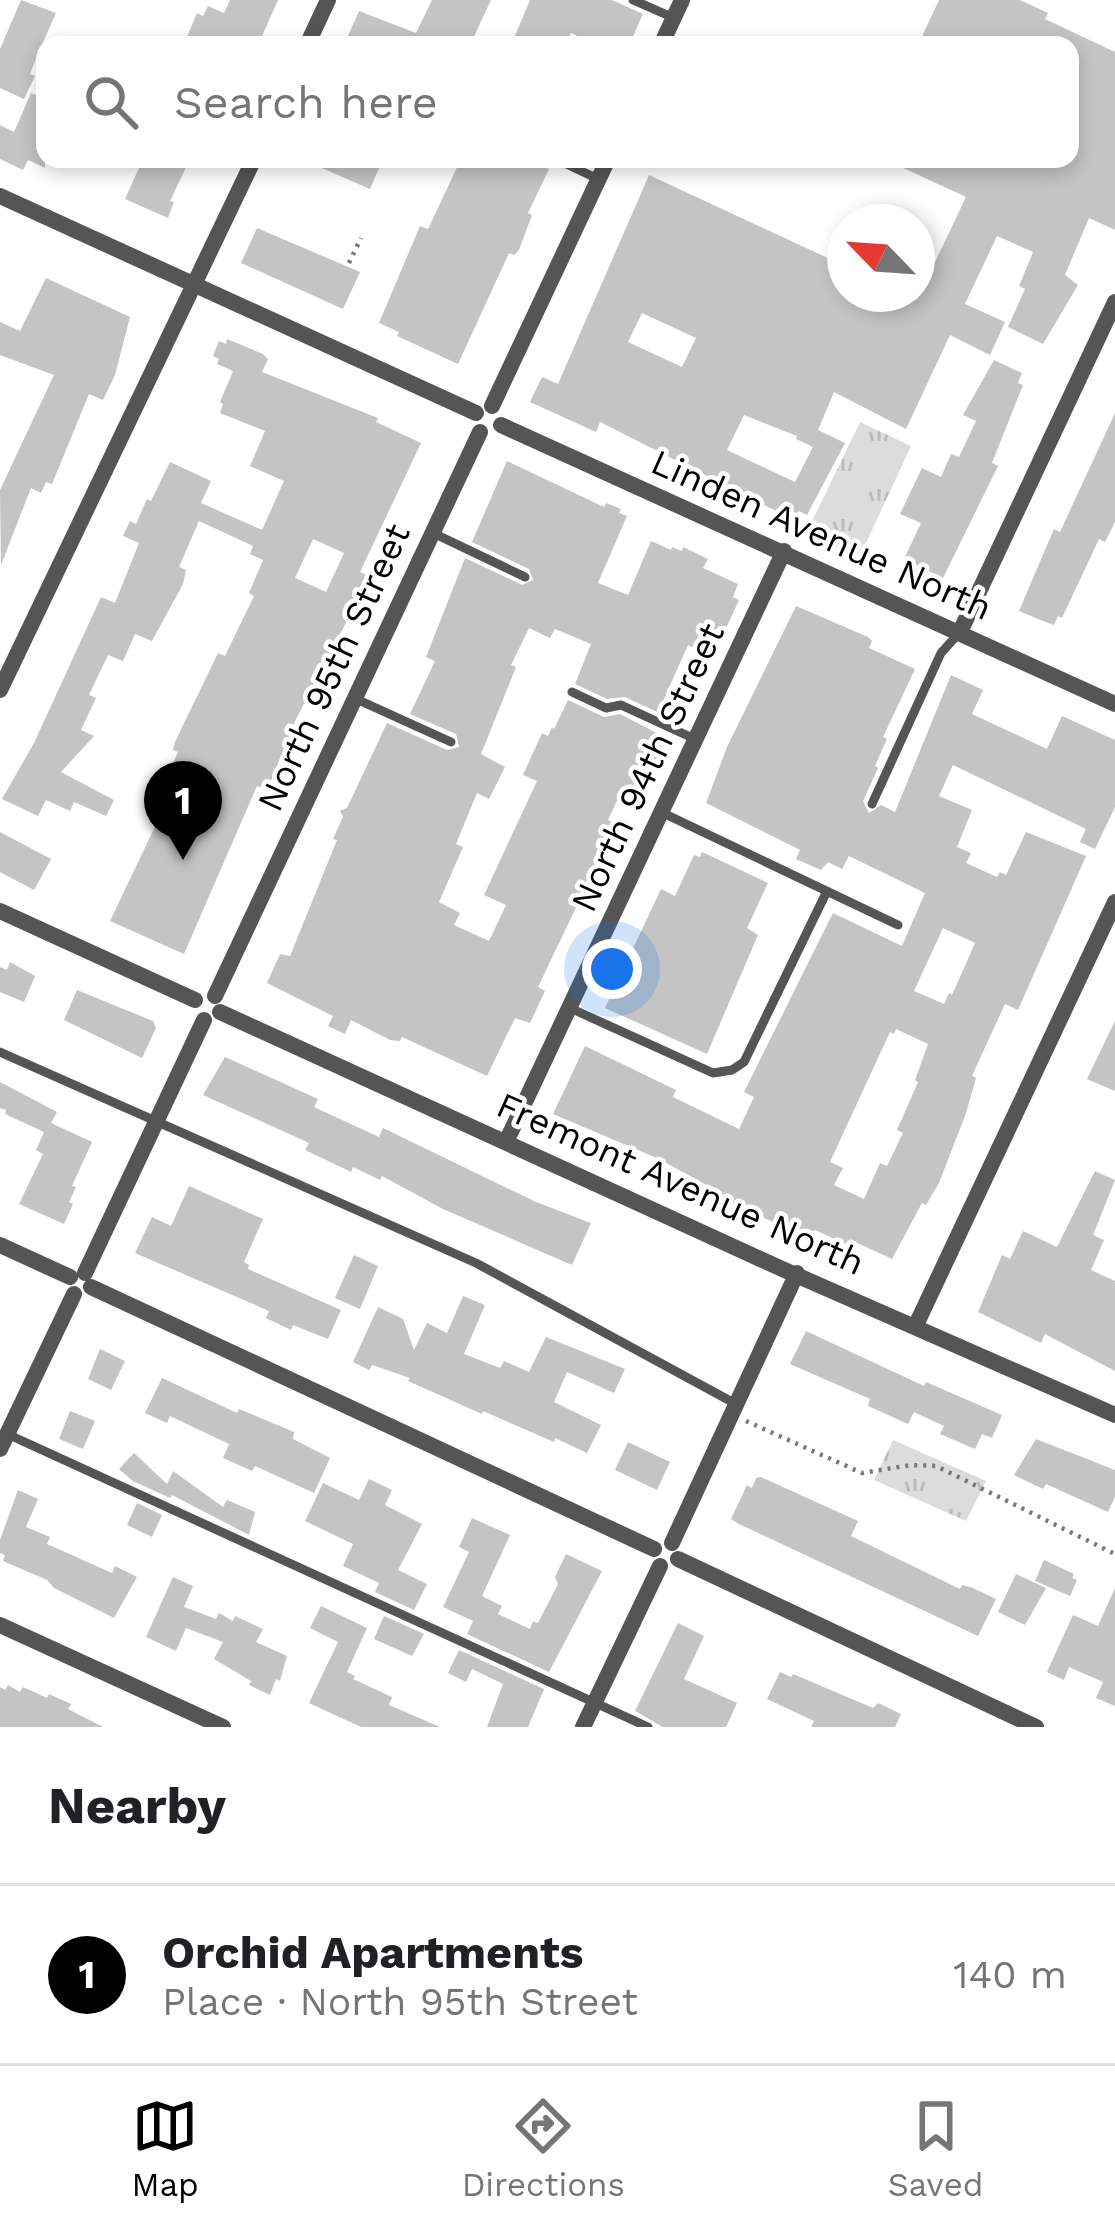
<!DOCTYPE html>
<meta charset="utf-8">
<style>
:root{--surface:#fff;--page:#f6f6f6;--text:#202124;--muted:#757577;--line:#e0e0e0;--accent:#000}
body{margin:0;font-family:"Work Sans",sans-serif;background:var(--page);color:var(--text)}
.compass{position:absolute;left:827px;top:204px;width:108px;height:108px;border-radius:50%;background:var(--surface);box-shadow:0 6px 18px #0003;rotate:295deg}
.you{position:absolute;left:612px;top:969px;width:42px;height:42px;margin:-30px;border:9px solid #fff;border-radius:50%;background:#1a73e8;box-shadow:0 0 0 18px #1a73e833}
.badge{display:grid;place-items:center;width:78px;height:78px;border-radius:50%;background:var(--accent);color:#fff;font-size:39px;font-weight:700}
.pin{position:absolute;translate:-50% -99px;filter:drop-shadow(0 3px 6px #0008)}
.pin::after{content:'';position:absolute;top:63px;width:42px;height:36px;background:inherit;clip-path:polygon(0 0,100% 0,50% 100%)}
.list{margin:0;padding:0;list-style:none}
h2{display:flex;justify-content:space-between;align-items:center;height:156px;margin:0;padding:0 48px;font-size:51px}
h2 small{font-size:39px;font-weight:400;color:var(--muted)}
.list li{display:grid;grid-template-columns:78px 1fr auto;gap:36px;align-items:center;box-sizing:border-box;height:180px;padding:0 48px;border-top:3px solid var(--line)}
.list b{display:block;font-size:45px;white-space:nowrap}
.list p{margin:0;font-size:39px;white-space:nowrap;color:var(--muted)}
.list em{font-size:39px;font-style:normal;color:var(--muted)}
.icon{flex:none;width:66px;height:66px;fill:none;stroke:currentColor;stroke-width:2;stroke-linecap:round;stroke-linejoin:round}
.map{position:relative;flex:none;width:1115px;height:1727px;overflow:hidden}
.search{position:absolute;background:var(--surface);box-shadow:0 6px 18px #0003;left:36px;right:36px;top:36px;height:132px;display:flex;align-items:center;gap:30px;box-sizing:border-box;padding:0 42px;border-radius:24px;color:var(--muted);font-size:45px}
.sheet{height:336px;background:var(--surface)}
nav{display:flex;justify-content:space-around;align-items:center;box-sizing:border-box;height:168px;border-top:3px solid var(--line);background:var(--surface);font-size:33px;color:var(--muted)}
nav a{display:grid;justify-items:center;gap:6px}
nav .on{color:var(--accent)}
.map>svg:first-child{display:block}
.grass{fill:url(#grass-tufts)}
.building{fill:#c4c4c4;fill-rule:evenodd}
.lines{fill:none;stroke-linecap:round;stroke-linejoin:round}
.path{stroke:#777;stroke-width:4.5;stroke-dasharray:3 6;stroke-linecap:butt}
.lane{stroke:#555;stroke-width:9}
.street{stroke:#555;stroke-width:16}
.labels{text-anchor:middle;stroke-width:9;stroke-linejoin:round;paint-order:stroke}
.street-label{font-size:36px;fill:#000;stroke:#fff}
</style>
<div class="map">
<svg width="1115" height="1727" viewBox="0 0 1115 1727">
<defs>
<pattern id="grass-tufts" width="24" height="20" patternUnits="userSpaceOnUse" patternTransform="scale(3)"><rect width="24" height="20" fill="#dcdcdc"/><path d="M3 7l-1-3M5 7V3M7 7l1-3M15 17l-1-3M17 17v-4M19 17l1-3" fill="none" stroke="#bbb"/></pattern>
</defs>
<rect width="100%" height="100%" fill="#fff"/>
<path class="grass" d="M860 422 911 446 859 558 806 534Z
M893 1440 986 1481 966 1521 874 1480Z"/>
<path class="building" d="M21 0 56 13 34 63 30 74 35 76 24 99 0 88V49Z
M230 0H278L258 45H190L191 41 186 39 197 13 203 16 208 6 224 13Z
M432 0H491L470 45H344L359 11 416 33Z
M530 0H612L643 14 629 45H598L571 33 566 45H511Z
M939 0H1020L1048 13 1045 19 1115 52V230L1089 218 1065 275 1078 285 1043 344 1008 327 1025 289 1019 286 1033 252 997 236 965 304 1005 322 990 355 950 335 906 429 834 392 818 430 845 443 807 515 799 511 797 514 778 512 600 422 596 432 530 402 542 377 558 384 649 175 845 266V294H905L917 300 966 197 884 159H1070V45H918ZM642 313 696 338 682 367 628 342ZM744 415 797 436 796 439 813 447 795 482 727 450Z
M31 93 45 99V168L28 160 23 170 0 159V125L14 132Z
M143 159H190L170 201 174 202 168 218 125 199Z
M301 159H383L370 189Z
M461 159H528L549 169 528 213 532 215 519 250 514 255 509 253 458 364 397 336 399 332 379 323 420 226 428 229Z
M257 228 360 272 343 309 241 263Z
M46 278 130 317 115 375 103 400 89 394 52 484 46 482 41 493 31 488 1 565 0 490 54 375 0 355V322L20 331Z
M227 339 263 354 268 359 262 372 378 418 376 422 421 443 360 572 369 576 363 590 296 719 270 783 263 788 257 786 184 954 110 921 161 814 155 811 160 801 157 800 178 752 173 750 175 742 218 653 225 656 254 596 249 593 263 560 250 554 253 546 199 521 179 567 186 570 183 584 152 641 135 634 123 661 108 655 89 695 96 698 81 730 94 736 61 772 114 800 106 816 74 802 70 811 46 800 38 816 2 799 34 743 101 597 115 603 139 543 123 536 130 521 136 524 147 499 151 501 170 462 211 481 201 503 262 530 284 481 250 466 265 431 220 413 223 404 220 402 233 371 217 364 219 359 213 356 219 341 226 344ZM313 539 344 553 326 592 295 578Z
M994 360 1022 373 1018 383 1023 385 992 463 998 466 943 578 904 559 921 523 900 514 922 468 941 477 951 454 959 457 976 421 963 415Z
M1115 413V522L1105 542 1099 539 1062 618 1058 616 1054 625 1038 619 1019 611 1054 529 1060 532Z
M507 461 604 507 606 503 621 509 619 513 627 516 598 583 628 595 651 541 671 550 672 547 682 551 683 547 708 559 703 568 738 584 733 597 739 600 722 637 716 635 707 654 688 645 664 699 672 702 666 716 625 697 607 699 575 684 591 644 555 629 550 638 529 628 511 665 516 667 481 754 505 767 489 799 477 793 456 844 463 847 439 902 460 913 454 925 489 941 506 905 484 895 537 781 523 775 542 733 548 736 552 727 554 729 568 700 604 717 620 714 666 738 650 773 655 775 644 800 622 790 608 820 616 824 538 987 545 991 530 1023 515 1018 487 1076 402 1037 400 1041 390 1040 351 1020 345 1034 328 1026 333 1016 267 983 280 954 290 956 337 840 333 839 343 817 340 811 347 808 387 723 447 750 459 747 456 734 410 714 435 661 426 657 465 558 522 585 533 580 529 569 472 542Z
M796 606 868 637 872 641 869 648 915 669 883 737 887 739 875 766 878 768 863 801 869 813 881 805 895 812 951 675 983 690 972 714 1047 749 1062 716 1115 740V807L1095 849 1080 842 1086 829 953 765 939 796 972 810 957 847 971 853 966 863 997 877 1000 872 1006 875 1026 832 1086 856 1018 1010 1005 1004 987 1043 972 1076 976 1078 966 1113 939 1183 926 1205 922 1203 892 1259 855 1242 852 1247 815 1230 808 1234 779 1225 708 1191 710 1187 659 1159 553 1114 585 1046 676 1090 673 1097 739 1129 754 1097 744 1092 833 913 902 946 925 893 849 856 842 869 828 862 821 870 796 859 800 850 706 803 727 747ZM943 928 975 943 952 995 949 993 944 1004 914 991ZM896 1029 928 1044 915 1080 918 1082 897 1130 903 1133 887 1166 880 1163 864 1199 834 1185 843 1168 830 1162 890 1032 894 1034Z
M0 832 51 859 34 890 0 872Z
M702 852 768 883 747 928 758 935 707 1054 605 1008 661 889 675 896 694 855 700 857Z
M10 962 35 976 24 1002 0 992V967L7 970Z
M77 990 153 1021 156 1028 142 1058 64 1020Z
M1115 1021V1091L1087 1079Z
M225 1057 318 1099 314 1107 379 1137 383 1128 536 1202 591 1223 572 1265 443 1209 382 1176 380 1180 353 1167 351 1172 305 1150 309 1143 203 1095Z
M0 1082 57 1112 51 1123 92 1142 72 1186 76 1187 69 1202 73 1204 64 1224 19 1204 43 1154 36 1150 44 1132 5 1114 6 1110 0 1108Z
M1095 1171 1115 1180 1093 1235 1104 1240 1091 1270 1115 1281V1371L1045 1334 1041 1343 978 1312 1002 1255 1010 1259 1023 1231 1057 1247Z
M189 1186 263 1219 244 1262 249 1265 248 1269 341 1310 328 1339 293 1325 291 1330 266 1318 269 1311 135 1253 152 1217 171 1226Z
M354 1255 378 1266 360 1309 335 1298Z
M463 1296 485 1305 464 1354 500 1368 504 1361 529 1372 546 1337 625 1369 614 1393 567 1372 554 1402 601 1425 587 1453 555 1438 554 1442 483 1411 482 1414 408 1381 410 1378 372 1365 369 1370 353 1362 378 1307 403 1319 414 1350 427 1323 447 1333Z
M806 1331 924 1386 926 1382 1002 1415 992 1438 982 1434 975 1449 940 1434 944 1426 914 1412 908 1424 868 1406 870 1399 790 1364Z
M100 1349 125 1361 111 1390 88 1379Z
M162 1378 237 1413 239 1409 294 1432 293 1439 330 1458 314 1493 255 1466 252 1471 223 1458 229 1444 170 1416 167 1423 145 1413Z
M70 1411 95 1421 83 1449 59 1439Z
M1036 1439 1115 1470V1497L1108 1512 1046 1484 1043 1489 1014 1475Z
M628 1442 670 1462 657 1490 615 1470Z
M134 1453 167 1484 173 1471 223 1507 227 1500 255 1512 249 1535 172 1495 170 1498 133 1481 119 1469Z
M761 1477 858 1521 851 1536 960 1589 962 1585 973 1588 996 1599 978 1636 739 1524 731 1519 747 1485 752 1488 756 1478Z
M369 1479 392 1490 385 1505 422 1524 398 1570 427 1584 414 1610 375 1592 379 1583 343 1566 353 1544 305 1521 323 1483 359 1500Z
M18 1490 38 1499 26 1527 50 1537 47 1544 112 1573 115 1566 137 1577 114 1618 54 1588 47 1580 3 1561 5 1555 0 1553V1540Z
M137 1503 162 1515 152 1537 127 1525Z
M472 1518 510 1535 482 1596 502 1606 498 1614 530 1629 533 1621 538 1623 558 1584 555 1577 566 1554 602 1571 549 1672 467 1634 473 1621 443 1607 469 1552 459 1547Z
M1044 1560 1074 1574 1072 1578 1077 1580 1070 1596 1035 1581Z
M1016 1574 1046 1588 1025 1625 998 1612Z
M173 1577 193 1586 184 1607 216 1619 219 1613 233 1621 235 1616 263 1629 256 1642 287 1656 280 1681 276 1679 270 1695 249 1685 251 1681 214 1659 223 1642 186 1628 176 1651 146 1637Z
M1115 1588V1706L1096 1698 1103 1682 1069 1667 1064 1680 1047 1672 1073 1615 1098 1626Z
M321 1606 367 1628 347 1672 355 1676 353 1679 392 1697 389 1705 440 1727H361L309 1703 338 1642 310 1628Z
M384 1616 424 1634 412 1656 374 1639Z
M678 1623 704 1636 684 1679 737 1703 726 1727H663L635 1711Z
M459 1650 544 1689 528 1727H487L503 1684 472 1669 466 1682 448 1673Z
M780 1672 791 1677 793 1674 873 1708 878 1703 901 1714 895 1727H811L814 1721 767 1699Z
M8 1685 20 1692 23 1687 47 1698 49 1694 71 1704 68 1709 103 1727H0V1687L5 1690Z"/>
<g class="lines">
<path class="path" d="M349 263 361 238
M746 1421 862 1473 911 1465 936 1466 1115 1554"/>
<path class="lane" d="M633 0 674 18
M556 159 598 179
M433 533 525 577
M572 692 606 708 621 705 697 740
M354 698 451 742
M872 804 941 653 960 632
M663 813 898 925
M570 1008 713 1073 732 1070 744 1062 827 891
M0 1052 476 1263 736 1404
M5 1433 648 1727"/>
<path class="street" d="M307 45 328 0
M661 45 682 0
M0 196 476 413
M492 406 608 159
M501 425 1115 704
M960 632 1115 302
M0 690 254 159
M0 911 195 1000
M215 996 480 432
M220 1012 780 1268 1115 1415
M507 1140 784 551
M0 1245 70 1277
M85 1273 204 1020
M91 1287 654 1549
M916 1325 1115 902
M0 1449 74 1294
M672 1543 797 1273
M678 1559 1036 1727
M0 1625 223 1727
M583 1727 660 1566"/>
</g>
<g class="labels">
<g class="street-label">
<text transform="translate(822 534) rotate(24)" y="13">Linden Avenue North</text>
<text transform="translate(333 667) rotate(-65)" y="13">North 95th Street</text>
<text transform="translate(647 767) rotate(-65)" y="13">North 94th Street</text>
<text transform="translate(681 1183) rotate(24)" y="13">Fremont Avenue North</text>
</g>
</g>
</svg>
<svg class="compass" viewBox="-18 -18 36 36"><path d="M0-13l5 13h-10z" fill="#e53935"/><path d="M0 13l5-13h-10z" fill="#757577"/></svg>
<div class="you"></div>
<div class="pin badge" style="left:183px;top:860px">1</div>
<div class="search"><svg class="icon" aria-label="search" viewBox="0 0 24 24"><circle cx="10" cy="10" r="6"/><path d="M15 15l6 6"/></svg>Search here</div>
</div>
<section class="sheet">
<h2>Nearby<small></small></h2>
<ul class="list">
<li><span class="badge">1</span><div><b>Orchid Apartments</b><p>Place · North 95th Street</p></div><em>140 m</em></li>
</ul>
</section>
<nav>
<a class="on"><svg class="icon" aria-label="map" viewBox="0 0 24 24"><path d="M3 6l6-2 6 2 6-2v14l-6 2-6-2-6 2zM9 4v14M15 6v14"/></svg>Map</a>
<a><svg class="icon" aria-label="directions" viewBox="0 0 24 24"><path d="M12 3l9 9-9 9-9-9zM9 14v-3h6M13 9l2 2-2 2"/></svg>Directions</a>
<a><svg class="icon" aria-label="saved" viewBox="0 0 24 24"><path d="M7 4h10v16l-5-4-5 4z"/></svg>Saved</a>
</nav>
